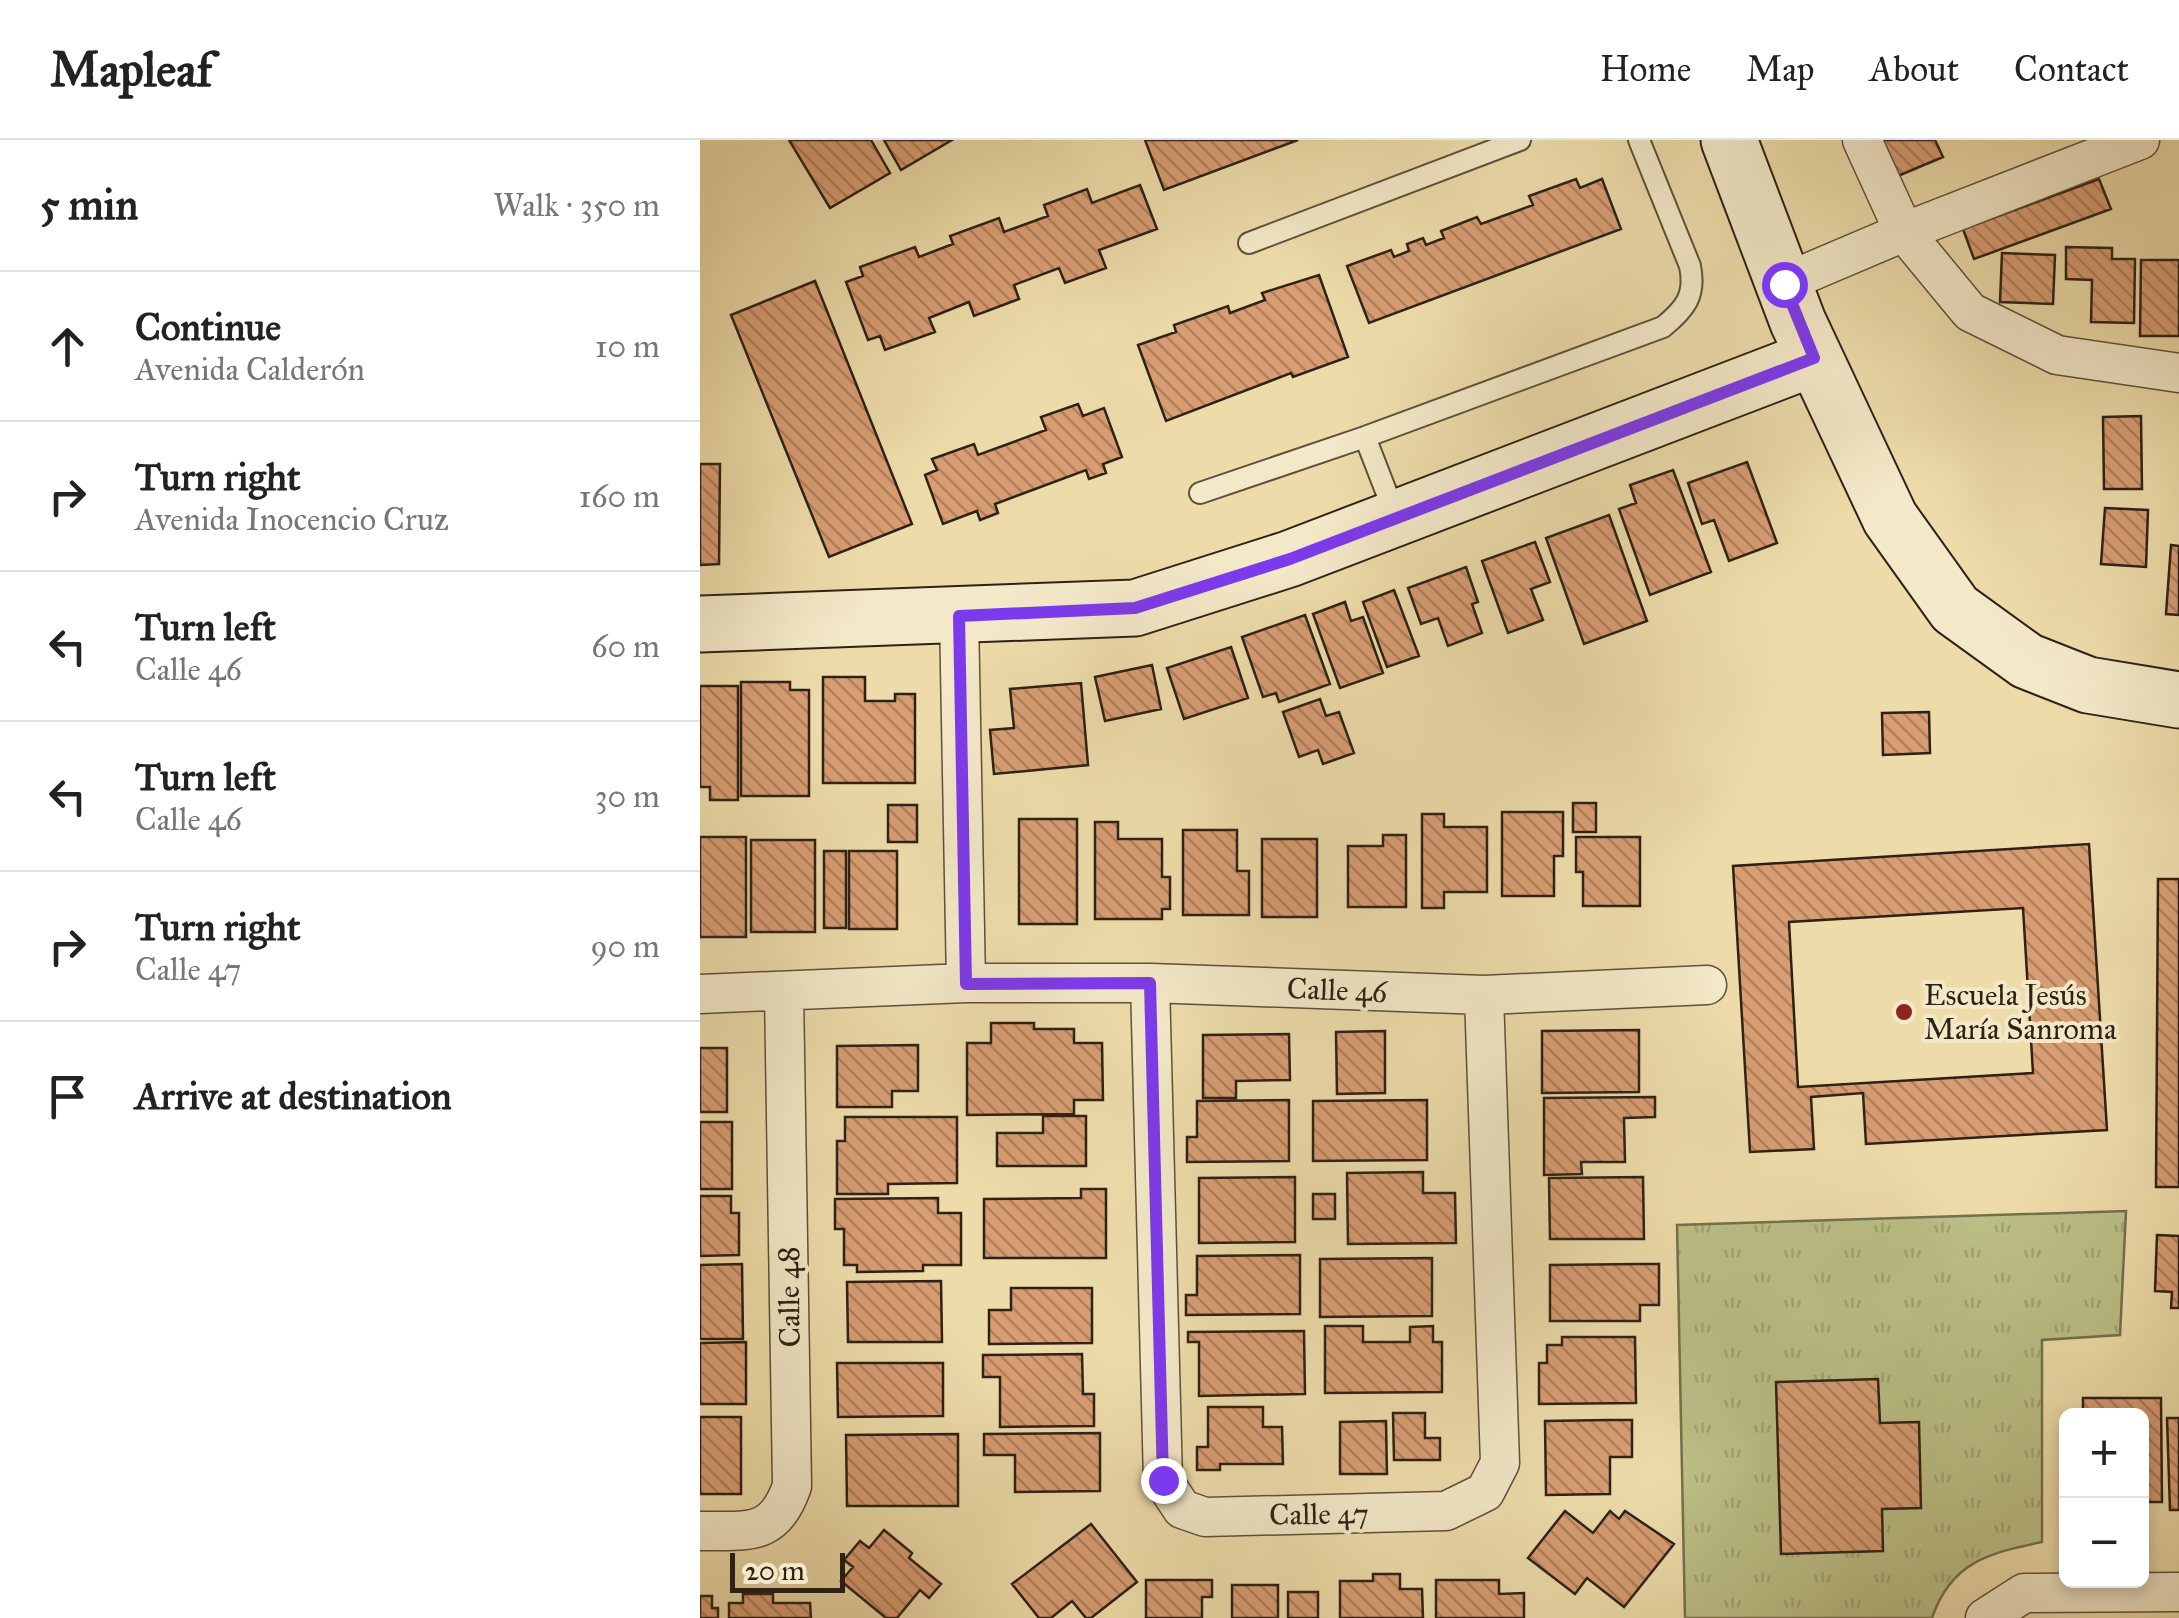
<!DOCTYPE html>
<meta charset="utf-8">
<style>
:root{--surface:#fff;--page:#f6f6f6;--text:#222;--muted:#767676;--line:#e0e0e0}
body{margin:0;font-family:"IM FELL Great Primer",serif;background:var(--page);color:var(--text)}
.controls{position:absolute;right:30px;bottom:30px;display:grid;overflow:hidden;border-radius:15px;box-shadow:0 5px 15px #0003}
.controls button{width:90px;height:90px;display:grid;place-items:center;padding:0;border:0;border-bottom:2px solid var(--line);background:var(--surface);color:var(--text);font:50px sans-serif}
.scale{position:absolute;left:30px;bottom:25px;width:115px;box-sizing:border-box;padding-left:10px;border:5px solid #2e2116;border-top:0;font-size:28px;line-height:35px;white-space:nowrap;color:#2e2116;-webkit-text-stroke:8px #f3e8c8;paint-order:stroke}
.stop{position:absolute;width:30px;height:30px;margin:-22px;border:8px solid #7c3aed;border-radius:50%;background:#fff}
.stop.end{background:#7c3aed;border-color:#fff;box-shadow:0 2px 10px #0008}
.list{margin:0;padding:0;list-style:none}
h2{display:flex;justify-content:space-between;align-items:center;height:130px;margin:0;padding:0 40px;font-size:42px}
h2 small{font-size:32px;font-weight:400;color:var(--muted)}
.list li{display:grid;grid-template-columns:65px 1fr auto;gap:30px;align-items:center;box-sizing:border-box;height:150px;padding:0 40px;border-top:2px solid var(--line)}
.list b{display:block;font-size:38px;white-space:nowrap}
.list p{margin:0;font-size:32px;white-space:nowrap;color:var(--muted)}
.list em{font-size:32px;font-style:normal;color:var(--muted)}
.icon{flex:none;width:55px;height:55px;fill:none;stroke:currentColor;stroke-width:2;stroke-linecap:round;stroke-linejoin:round}
.map{position:relative;flex:none;width:1479px;height:1478px;overflow:hidden}
header{display:flex;align-items:center;gap:60px;box-sizing:border-box;height:140px;padding:0 50px;background:var(--surface);border-bottom:2px solid var(--line)}
header strong{font-size:48px}
nav{display:flex;gap:55px;margin-inline-start:auto;font-size:35px}
main{display:flex}
aside{flex:1;background:var(--surface)}
.map>svg:first-child{display:block}
.park{fill:url(#park-tufts);stroke:#74704e;stroke-width:2.5}
.building{fill:url(#building-back-hatch);stroke:#2e2116;stroke-width:2.5;fill-rule:evenodd}
.lines{fill:none;stroke-linecap:round;stroke-linejoin:round}
.lane-casing{stroke:#5e503b;stroke-width:24}
.street-casing{stroke:#5e503b;stroke-width:41}
.secondary-casing{stroke:#2e2116;stroke-width:59}
.lane{stroke:#f3e8c8;stroke-width:20}
.street{stroke:#f3e8c8;stroke-width:38}
.secondary{stroke:#f3e8c8;stroke-width:55}
.route{stroke:#7c3aed;stroke-width:12}
.poi-dot{fill:#8f2418;stroke:#f3e8c8;stroke-width:4}
.labels{text-anchor:middle;stroke-width:8;stroke-linejoin:round;paint-order:stroke}
.street-label{font-size:30px;fill:#2e2116;stroke:#f3e8c8}
.poi-label{font-size:30px;fill:#2e2116;stroke:#f3e8c8;text-anchor:start}
</style>
<header>
<strong>Mapleaf</strong>
<nav><a>Home</a><a>Map</a><a>About</a><a>Contact</a></nav>
</header>
<main>
<aside>
<h2>5 min<small>Walk · 350 m</small></h2>
<ul class="list">
<li><svg class="icon" aria-label="ahead" viewBox="0 0 24 24"><path d="M12 20V5M6 11l6-6 6 6"/></svg><div><b>Continue</b><p>Avenida Calderón</p></div><em>10 m</em></li>
<li><svg class="icon" aria-label="right" viewBox="0 0 24 24"><path d="M7 20v-9h11M14 6l5 5-5 5"/></svg><div><b>Turn right</b><p>Avenida Inocencio Cruz</p></div><em>160 m</em></li>
<li><svg class="icon" aria-label="left" viewBox="0 0 24 24"><path d="M17 20v-9H6M10 6l-5 5 5 5"/></svg><div><b>Turn left</b><p>Calle 46</p></div><em>60 m</em></li>
<li><svg class="icon" aria-label="left" viewBox="0 0 24 24"><path d="M17 20v-9H6M10 6l-5 5 5 5"/></svg><div><b>Turn left</b><p>Calle 46</p></div><em>30 m</em></li>
<li><svg class="icon" aria-label="right" viewBox="0 0 24 24"><path d="M7 20v-9h11M14 6l5 5-5 5"/></svg><div><b>Turn right</b><p>Calle 47</p></div><em>90 m</em></li>
<li><svg class="icon" aria-label="arrive" viewBox="0 0 24 24"><path d="M6 21V4h12l-3 4 3 4H6"/></svg><div><b>Arrive at destination</b></div></li>
</ul>
</aside>
<div class="map">
<svg width="1479" height="1478" viewBox="0 0 1479 1478">
<defs>
<pattern id="park-tufts" width="24" height="20" patternUnits="userSpaceOnUse" patternTransform="scale(2.5)"><rect width="24" height="20" fill="#bbbf86"/><path d="M3 7l-1-3M5 7V3M7 7l1-3M15 17l-1-3M17 17v-4M19 17l1-3" fill="none" stroke="#a1a473"/></pattern>
<pattern id="building-back-hatch" width="6" height="6" patternUnits="userSpaceOnUse" patternTransform="scale(2.5)"><rect width="6" height="6" fill="#d89d73"/><path d="M-1 5l2 2M0 0l6 6M5-1l2 2" fill="none" stroke="#b0805d"/></pattern>
</defs>
<rect width="100%" height="100%" fill="#eddcaa"/>
<filter id="stains"><feTurbulence type="fractalNoise" baseFrequency=".002" numOctaves="4"/><feColorMatrix values="0 0 0 0 .2 0 0 0 0 .09 0 0 0 0 .02 0 0 0 .5 -.17"/></filter>
<radialGradient id="worn" r=".72"><stop offset=".6" stop-color="#630" stop-opacity="0"/><stop offset="1" stop-color="#630" stop-opacity=".3"/></radialGradient>
<path class="park" d="M1426 1071 1420 1195 1342 1200V1402C1289 1413 1251 1422 1232 1478H985L977 1085Z"/>
<path class="building" d="M89 0H171L190 33 130 68Z
M184 0H252L201 30Z
M445 0H598L464 50Z
M1176 0H1235L1243 17 1193 38Z
M876 39 880 48 902 39 921 89 669 183 647 126 691 110 694 117 709 111 707 104 723 98 726 105 744 98 741 91 777 77 781 84 833 65 829 56Z
M1399 39 1411 69 1274 119 1263 89Z
M440 45 457 89 399 110 406 128 365 143 359 128 314 145 319 159 274 176 269 162 229 178 235 192 185 210 180 196 168 200 146 142 163 136 160 127 215 107 219 117 253 104 250 96 299 78 304 92 348 76 344 65 387 49 392 63Z
M1366 107 1412 108V119H1435L1434 183 1391 182 1392 140 1366 139Z
M1302 113 1355 115 1353 164 1300 162Z
M1441 120H1479V196H1440Z
M619 135 648 217 593 237 591 233 466 281 438 205 476 192 474 185 528 166 530 173 565 160 562 153Z
M115 141 212 384 129 417 31 175Z
M378 264 383 276 404 268 422 317 403 324 406 333 389 339 386 330 295 364 298 373 280 380 277 371 243 384 225 335 237 330 232 319 274 304 278 315 346 290 341 277Z
M1441 276 1442 349H1404L1403 277Z
M1047 322 1077 403 1029 421 1014 380 1002 384 988 343Z
M0 324H20L19 424 0 425Z
M973 330 1011 432 950 455 919 369 936 363 930 345Z
M1405 368 1448 370 1446 427 1401 424Z
M909 375 947 481 884 504 846 398Z
M835 402 850 442 831 449 843 480 808 493 782 421Z
M1471 405 1479 406V475L1466 474Z
M766 427 778 462 772 464 782 493 748 506 738 478 721 484 708 448Z
M694 450 719 516 687 527 663 462Z
M645 462 651 481 663 477 683 533 640 548 613 474Z
M605 475 630 544 579 562 576 553 563 557 542 497Z
M531 507 548 558 484 579 467 528Z
M452 525 461 569 405 581 395 537Z
M123 537H165V561H195V554H215V643H123Z
M41 542H90V550H109V656H41Z
M381 543 388 625 294 634 290 590 314 588 310 549Z
M0 546H38V660H10V647H0Z
M620 559 626 576 639 572 654 613 623 624 618 610 599 617 583 572Z
M1229 572 1230 613 1183 615 1182 573Z
M873 663H896V692H873Z
M188 665H217V702H188Z
M802 672H863V716H854V756H802Z
M722 674H744V687H787V752H744V768H722Z
M319 679H377V784H319Z
M395 682H418V699H462V737H470V769H462V779H395Z
M483 690H537V731H549V775H483Z
M683 695H706V767H648V706H683Z
M0 697H46V797H0Z
M876 697H940V766H883V732H876Z
M562 699H617V777H562Z
M51 700H115V792H51Z
M1389 704 1407 990 1166 1004 1163 953 1111 957 1114 1009 1050 1012 1033 726ZM1323 768 1333 933 1098 947 1089 782Z
M124 711H146V788H124Z
M149 711H197V789H149Z
M1458 739H1479V1047H1456Z
M291 883H334V889H374V903H402L403 960H374V974L267 975V903H291Z
M939 890V952L842 953V891Z
M685 891V953L637 954 636 892Z
M589 894 590 940 536 941V958H503V895Z
M218 905V951H192V967H137V906Z
M0 908H27V972H0Z
M955 957V977L924 978 925 1022H881L882 1034 844 1035V958Z
M589 960V1021L487 1022V997H497V961Z
M727 960V1020L613 1021V961Z
M343 976H386V1026H297V993H343Z
M145 977H257V1043L188 1044V1054H137V1001H145Z
M0 982H32V1049H0Z
M723 1032V1053H755L756 1103 648 1104 647 1033Z
M595 1037V1102L499 1103V1038Z
M943 1037 944 1099H850L849 1038Z
M381 1049H406V1118H284V1059L381 1058Z
M613 1054H635V1079H613Z
M0 1056H31V1073H39V1115L0 1116Z
M238 1058V1073H261V1125H223V1131L157 1132V1125H144V1089H135V1059Z
M1457 1095 1479 1096V1168H1471L1472 1152 1455 1151Z
M600 1115V1174L486 1175V1155H497V1116Z
M732 1118V1176L620 1177V1119Z
M42 1124 43 1199H0V1125Z
M939 1124H959V1165H940V1181H850V1125Z
M241 1141 242 1202H148L147 1142Z
M311 1148H392V1203L289 1204V1170H311Z
M625 1186H663V1202H710V1187L733 1186V1202H742V1252L625 1253Z
M604 1191 605 1254 499 1256V1202H488V1192Z
M862 1197H935L936 1263 839 1264V1223H847V1205H862Z
M46 1202V1264H0V1203Z
M382 1214 383 1254H394V1286L300 1287V1237H283V1215Z
M137 1223H243V1276L138 1277Z
M1178 1239 1180 1283 1219 1282 1221 1368 1182 1369 1183 1411 1081 1414 1076 1242Z
M1383 1258H1461L1462 1362H1442V1276H1383Z
M508 1267H563V1287H582L583 1324H520V1330H497V1307H508Z
M693 1273H725V1298H740V1320H694Z
M0 1277H41V1354H0Z
M1467 1278H1479V1370H1470Z
M909 1280H932V1317H910V1354L846 1355 845 1281Z
M686 1281 687 1334H640V1282Z
M400 1293V1351L315 1352V1315H284V1294Z
M258 1294V1366H147L146 1295Z
M865 1371 893 1393 910 1371 919 1379 925 1371 974 1404 924 1467 887 1438 875 1454 828 1418Z
M391 1384 437 1442 391 1478H386L372 1461 351 1478H339L312 1444Z
M184 1390 212 1413 209 1418 241 1444 229 1458 220 1450 197 1478H186L141 1441 153 1427 144 1420 160 1401 169 1408Z
M673 1434H700V1449H722L723 1478H640V1441H673Z
M446 1440H512V1457H502V1478H446Z
M736 1440H799V1454L824 1453V1478H736Z
M532 1445H578V1478H532Z
M588 1452H618V1478H588Z
M43 1454H73V1463H110L111 1478H29V1463H43Z
M0 1456H12V1468H18V1478H0Z"/>
<g class="lines">
<defs>
<path id="lane" d="M549 103 820 0
M500 353 665 297
M696 377 665 297 963 187C985 169 996 156 990 126L939 0"/>
<path id="street" d="M1162 0 1204 92 1270 172 1357 215 1479 233
M1084 143 1204 92 1440 0
M259 476 266 843
M450 843 463 1340 482 1369 505 1377 746 1371 785 1352 800 1323 784 855
M0 854 266 843H450L784 855 1007 845
M0 1391C48 1390 74 1398 92 1346L84 852
M1285 1478 1324 1453 1479 1452"/>
<path id="secondary" d="M1029 0 1098 182 1190 378 1255 469 1327 521 1388 545 1479 560
M0 484 435 468 589 419 1114 218"/>
</defs>
<use href="#lane" class="lane-casing"/>
<use href="#street" class="street-casing"/>
<use href="#secondary" class="secondary-casing"/>
<use href="#lane" class="lane"/>
<use href="#street" class="street"/>
<use href="#secondary" class="secondary"/>
</g>
<g class="lines">
<path class="route" d="M463 1340 450 843 266 844 259 476 435 468 590 419 1114 218 1084 144"/>
</g>
<circle class="poi-dot" cx="1204" cy="872" r="10"/>
<g class="labels">
<g class="street-label">
<text transform="translate(637 850) rotate(2)" y="10">Calle 46</text>
<text transform="translate(89 1157) rotate(-91)" y="10">Calle 48</text>
<text transform="translate(619 1374) rotate(-1)" y="10">Calle 47</text>
</g>
<g class="poi-label">
<text x="1224" y="865">Escuela Jesús<tspan x="1224" dy="34">María Sanroma</tspan></text>
</g>
</g>
<rect width="100%" height="100%" filter="url(#stains)"/>
<rect width="100%" height="100%" fill="url(#worn)"/>
</svg>
<div class="controls">
<button>+</button>
<button>−</button>
</div>
<div class="scale">20 m</div>
<div class="stop" style="left:1084px;top:144px"></div>
<div class="stop end" style="left:463px;top:1340px"></div>
</div>
</main>
